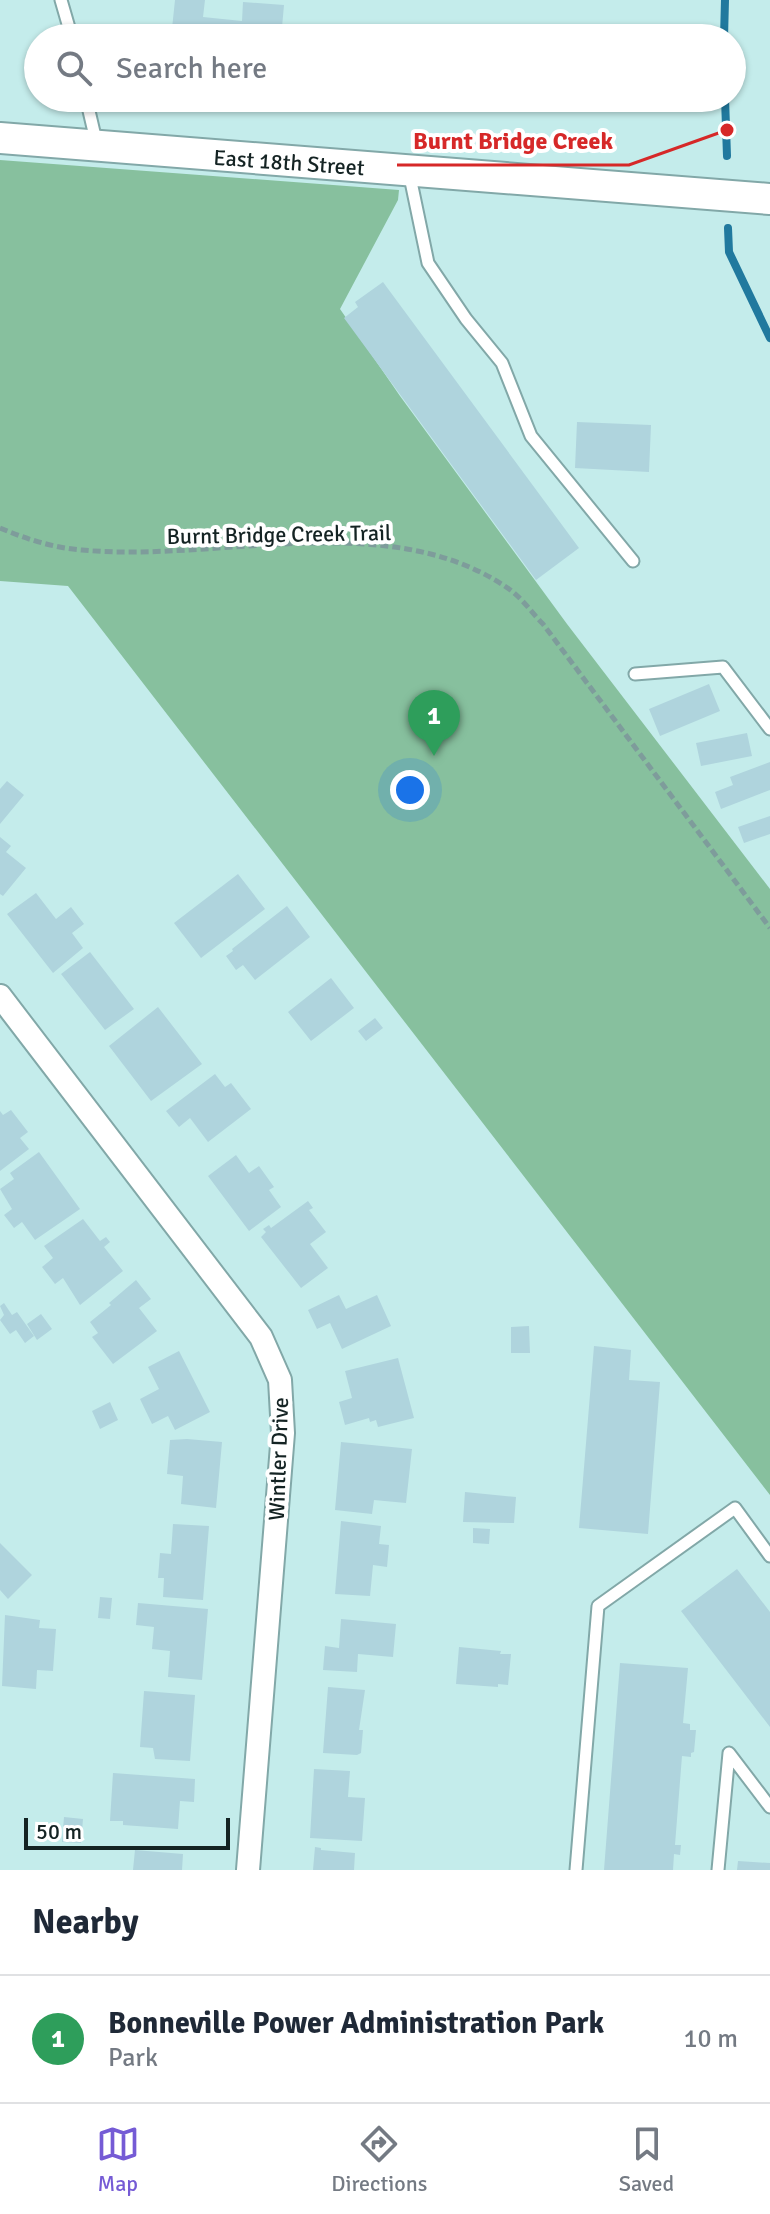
<!DOCTYPE html>
<style>
:root{--surface:#fff;--page:#f2f2f3;--text:#1f2937;--muted:#747a83;--line:#e0e1e3;--accent:#755bd5}
body{margin:0;font-family:Signika,sans-serif;background:var(--page);color:var(--text)}
.scale{position:absolute;left:24px;bottom:20px;width:206px;box-sizing:border-box;padding-left:8px;border:4px solid #142323;border-top:0;font-size:22px;line-height:28px;white-space:nowrap;color:#142323;-webkit-text-stroke:6px #fff;paint-order:stroke}
.you{position:absolute;left:410px;top:790px;width:28px;height:28px;margin:-20px;border:6px solid #fff;border-radius:50%;background:#1a73e8;box-shadow:0 0 0 12px #1a73e833}
.badge{display:grid;place-items:center;width:52px;height:52px;border-radius:50%;background:var(--accent);color:#fff;font-size:26px;font-weight:700}
.pin{position:absolute;translate:-50% -66px;filter:drop-shadow(0 2px 4px #0008)}
.pin::after{content:'';position:absolute;top:42px;width:28px;height:24px;background:inherit;clip-path:polygon(0 0,100% 0,50% 100%)}
.list{margin:0;padding:0;list-style:none}
h2{display:flex;justify-content:space-between;align-items:center;height:104px;margin:0;padding:0 32px;font-size:34px}
h2 small{font-size:26px;font-weight:400;color:var(--muted)}
.list li{display:grid;grid-template-columns:52px 1fr auto;gap:24px;align-items:center;box-sizing:border-box;height:128px;padding:0 32px;border-top:2px solid var(--line)}
.list b{display:block;font-size:30px;white-space:nowrap}
.list p{margin:0;font-size:26px;white-space:nowrap;color:var(--muted)}
.list em{font-size:26px;font-style:normal;color:var(--muted)}
.icon{flex:none;width:44px;height:44px;fill:none;stroke:currentColor;stroke-width:2;stroke-linecap:round;stroke-linejoin:round}
.map{position:relative;flex:none;width:770px;height:1870px;overflow:hidden}
.search{position:absolute;background:var(--surface);box-shadow:0 2px 6px #0004;left:24px;right:24px;top:24px;height:88px;display:flex;align-items:center;gap:20px;box-sizing:border-box;padding:0 28px;border-radius:44px;color:var(--muted);font-size:30px}
.sheet{height:232px;background:var(--surface)}
nav{display:flex;justify-content:space-around;align-items:center;box-sizing:border-box;height:112px;border-top:2px solid var(--line);background:var(--surface);font-size:22px;color:var(--muted)}
nav a{display:grid;justify-items:center;gap:4px}
nav .on{color:var(--accent)}
.map>svg:first-child{display:block}
.green{fill:#87c09e}
.lines{fill:none;stroke-linecap:round;stroke-linejoin:round}
.stream{stroke:#21799e;stroke-width:8}
.building{fill:#afd4dd}
.lane-casing{stroke:#82a8a8;stroke-width:15}
.street-casing{stroke:#82a8a8;stroke-width:26}
.secondary-casing{stroke:#82a8a8;stroke-width:34}
.path{stroke:#7e9c9b;stroke-width:5;stroke-dasharray:8 4;stroke-linecap:butt}
.lane{stroke:#fff;stroke-width:11}
.street{stroke:#fff;stroke-width:22}
.secondary{stroke:#fff;stroke-width:30}
.labels{text-anchor:middle;stroke-width:8;stroke-linejoin:round;paint-order:stroke}
.street-label{font-size:22px;fill:#142323;stroke:#fff}
.leader{fill:none;stroke:#d62828;stroke-width:3}
.callout-dot{fill:#d62828;stroke:#fff;stroke-width:3}
.callout-label{font-size:24px;text-anchor:middle;font-weight:bold;fill:#d62828;stroke:#fff;stroke-width:8;stroke-linejoin:round;paint-order:stroke}
</style>
<div class="map">
<svg width="770" height="1870" viewBox="0 0 770 1870">
<rect width="100%" height="100%" fill="#c4eceb"/>
<path class="green" d="M0 160 399 190 398 200 340 309 400 396 567 624 770 889V1495L68 586 0 581Z"/>
<g class="lines">
<path class="stream" d="M724 38 725 0
M725 98 727 156
M728 228 729 252 770 338"/>
</g>
<path class="building" d="M175 0H205L203 17 242 21 243 2 284 5 281 38H171Z
M383 282 579 548 536 580 344 318 358 307 355 302Z
M577 422 651 425 649 472 575 468Z
M709 684 720 711 660 736 649 709Z
M747 733 752 756 701 766 696 743Z
M770 762V790L721 809 715 792 733 785 730 777Z
M7 781 24 795 0 824V789Z
M770 816V834L744 843 738 827Z
M0 837 11 846 6 852 26 868 3 896 0 894Z
M238 874 265 909 201 958 174 923Z
M36 893 56 919 71 907 84 924 72 933 83 948 53 973 7 914Z
M287 906 310 937 255 980 243 965 236 970 226 956 233 951 232 949Z
M90 952 134 1009 105 1030 61 974Z
M331 978 354 1008 311 1041 288 1012Z
M158 1007 202 1064 151 1101 109 1046Z
M375 1018 383 1028 366 1041 358 1031Z
M215 1074 225 1087 231 1083 251 1109 208 1142 190 1118 179 1127 166 1111Z
M11 1110 28 1132 20 1138 29 1149 0 1171V1111L3 1115Z
M39 1152 80 1209 35 1240 22 1222 14 1228 4 1215 12 1209 0 1189 14 1179 10 1173Z
M236 1155 249 1173 259 1166 274 1187 269 1190 281 1207 249 1231 208 1176Z
M308 1201 313 1208 309 1210 326 1232 310 1244 328 1268 301 1288 261 1237 266 1232 263 1229 269 1225 271 1228Z
M83 1219 100 1241 106 1237 110 1242 104 1247 123 1271 80 1305 63 1278 55 1284 42 1267 53 1258 44 1246Z
M136 1280 151 1299 139 1308 157 1331 113 1364 92 1337 98 1333 90 1322 111 1305 109 1303Z
M339 1295 346 1309 377 1295 391 1326 342 1349 330 1323 317 1329 308 1310Z
M4 1303 12 1315 17 1312 34 1336 25 1343 16 1330 10 1334 0 1320 4 1315 0 1306Z
M41 1314 52 1329 37 1340 27 1324Z
M529 1326 530 1353H511V1327Z
M594 1346 631 1350 629 1380 660 1382 648 1534 579 1528Z
M179 1351 210 1412 175 1430 168 1416 152 1424 140 1399 159 1389 148 1367Z
M398 1358 414 1418 378 1427 376 1420 370 1422 369 1418 345 1425 339 1402 352 1398 345 1371Z
M110 1402 118 1420 100 1429 92 1411Z
M187 1439 222 1442 216 1508 181 1504 183 1476 167 1474 170 1440Z
M341 1442 412 1449 406 1503 374 1500 372 1514 335 1510Z
M465 1492 516 1497 514 1523 463 1522Z
M341 1521 381 1526 379 1544 389 1545 387 1567 373 1565 370 1596 335 1594Z
M173 1524 209 1526 203 1600 163 1597 164 1578H158L160 1553 171 1554Z
M473 1528 490 1529 489 1544 473 1543Z
M0 1543 32 1575 8 1599 0 1590Z
M737 1569 770 1612V1727L681 1611Z
M100 1597 112 1598 110 1619 98 1618Z
M138 1603 208 1609 202 1680 168 1677 170 1651 152 1649 154 1627 136 1625Z
M5 1615 40 1620 39 1628 56 1629 53 1671 37 1670 36 1689 2 1686Z
M341 1619 396 1624 393 1657 358 1654 357 1672 323 1670 325 1646 339 1648Z
M459 1647 501 1651 500 1654H511L508 1685 498 1684V1687L456 1684Z
M620 1663 688 1668 683 1723 690 1724V1730H696L694 1752 691 1753V1757L682 1756 675 1845H681L680 1855 674 1854 673 1870H604Z
M328 1687 365 1690 359 1730H363L361 1753 357 1755 323 1753Z
M144 1691 195 1695 190 1761 155 1759 153 1748 140 1747Z
M314 1769 350 1771 348 1797 365 1798 362 1841 310 1838Z
M113 1773 195 1779 194 1802 180 1801 178 1829 123 1825V1821H110Z
M64 1817 83 1819 81 1843 62 1842Z
M315 1847 321 1848V1850L355 1853 354 1870H313Z
M135 1850 183 1854 182 1870H133Z
M738 1861 770 1863V1870H737Z"/>
<g class="lines">
<defs>
<path id="lane" d="M61 0 72 38
M86 98 97 145
M409 172 428 263 466 319 502 363 531 436 633 561
M635 674 723 667 770 729
M576 1870 598 1606 735 1508 770 1556
M718 1870 729 1753 770 1807"/>
<path id="street" d="M0 996 261 1337 280 1380 283 1433 248 1870"/>
<path id="secondary" d="M0 138 770 199"/>
</defs>
<use href="#lane" class="lane-casing"/>
<use href="#street" class="street-casing"/>
<use href="#secondary" class="secondary-casing"/>
<path class="path" d="M0 528C26 539 54 548 82 550 217 563 390 506 509 589 522 598 532 613 543 624L770 928"/>
<use href="#lane" class="lane"/>
<use href="#street" class="street"/>
<use href="#secondary" class="secondary"/>
</g>
<g class="labels">
<g class="street-label">
<text transform="translate(289 162) rotate(4)" y="8">East 18th Street</text>
<text transform="translate(279 534) rotate(-1)" y="8">Burnt Bridge Creek Trail</text>
<text transform="translate(278 1459) rotate(-88)" y="8">Wintler Drive</text>
</g>
</g>
<path class="leader" d="M727 130L629 165H397"/>
<circle class="callout-dot" cx="727" cy="130" r="8"/>
<g class="callout-label">
<text x="513" y="149">Burnt Bridge Creek</text>
</g>
</svg>
<div class="scale">50 m</div>
<div class="you"></div>
<div class="pin badge" style="left:434px;top:756px;background:#2e9e5b">1</div>
<div class="search"><svg class="icon" aria-label="search" viewBox="0 0 24 24"><circle cx="10" cy="10" r="6"/><path d="M15 15l6 6"/></svg>Search here</div>
</div>
<section class="sheet">
<h2>Nearby<small></small></h2>
<ul class="list">
<li><span class="badge" style="background:#2e9e5b">1</span><div><b>Bonneville Power Administration Park</b><p>Park</p></div><em>10 m</em></li>
</ul>
</section>
<nav>
<a class="on"><svg class="icon" aria-label="map" viewBox="0 0 24 24"><path d="M3 6l6-2 6 2 6-2v14l-6 2-6-2-6 2zM9 4v14M15 6v14"/></svg>Map</a>
<a><svg class="icon" aria-label="directions" viewBox="0 0 24 24"><path d="M12 3l9 9-9 9-9-9zM9 14v-3h6M13 9l2 2-2 2"/></svg>Directions</a>
<a><svg class="icon" aria-label="saved" viewBox="0 0 24 24"><path d="M7 4h10v16l-5-4-5 4z"/></svg>Saved</a>
</nav>
